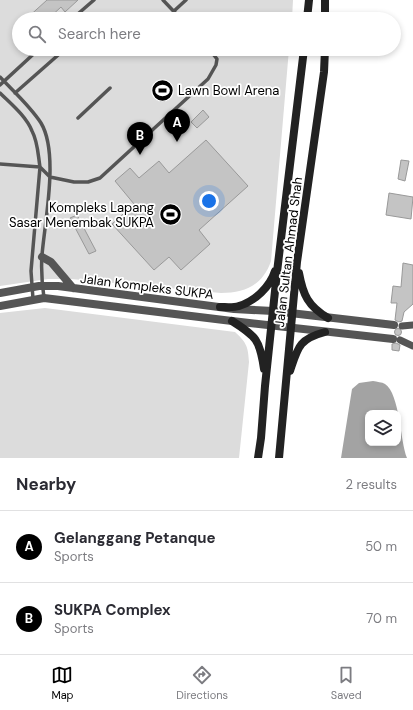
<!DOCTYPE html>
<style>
:root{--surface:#fff;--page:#f2f2f3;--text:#2b2b33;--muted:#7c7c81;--line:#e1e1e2;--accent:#000}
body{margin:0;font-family:"DM Sans",sans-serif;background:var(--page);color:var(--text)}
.controls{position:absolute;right:12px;bottom:12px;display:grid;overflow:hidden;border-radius:8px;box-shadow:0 2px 6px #0003}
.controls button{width:36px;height:36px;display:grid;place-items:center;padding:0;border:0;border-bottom:1px solid var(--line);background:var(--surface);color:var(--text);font:20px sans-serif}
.you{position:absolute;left:209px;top:201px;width:14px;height:14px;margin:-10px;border:3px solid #fff;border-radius:50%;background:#1a73e8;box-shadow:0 0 0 6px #1a73e833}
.badge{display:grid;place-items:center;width:26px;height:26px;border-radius:50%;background:var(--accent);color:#fff;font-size:13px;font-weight:700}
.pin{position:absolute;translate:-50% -33px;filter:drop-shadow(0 1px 2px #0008)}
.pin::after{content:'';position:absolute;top:21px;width:14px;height:12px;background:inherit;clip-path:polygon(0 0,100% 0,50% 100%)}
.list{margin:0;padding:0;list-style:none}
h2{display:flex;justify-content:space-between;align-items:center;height:52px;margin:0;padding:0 16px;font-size:17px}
h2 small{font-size:13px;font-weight:400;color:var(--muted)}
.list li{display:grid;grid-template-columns:26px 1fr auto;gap:12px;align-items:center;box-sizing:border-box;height:72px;padding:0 16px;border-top:1px solid var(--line)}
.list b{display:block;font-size:15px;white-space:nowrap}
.list p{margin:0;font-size:13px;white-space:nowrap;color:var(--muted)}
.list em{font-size:13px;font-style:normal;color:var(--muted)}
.icon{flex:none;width:22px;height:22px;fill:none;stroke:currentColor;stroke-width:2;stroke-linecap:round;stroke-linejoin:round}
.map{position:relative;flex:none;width:413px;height:458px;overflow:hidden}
.search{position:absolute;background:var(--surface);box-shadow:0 2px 6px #0003;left:12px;right:12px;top:12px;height:44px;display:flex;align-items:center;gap:10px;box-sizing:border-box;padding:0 14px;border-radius:22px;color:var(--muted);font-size:15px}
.sheet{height:196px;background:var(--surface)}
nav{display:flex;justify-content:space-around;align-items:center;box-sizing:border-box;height:56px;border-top:1px solid var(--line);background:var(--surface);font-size:11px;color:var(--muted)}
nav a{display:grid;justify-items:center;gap:2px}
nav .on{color:var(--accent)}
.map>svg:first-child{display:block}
.green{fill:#dcdcdc}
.water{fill:#a3a3a3;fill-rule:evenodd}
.building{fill:#c4c4c4;stroke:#999}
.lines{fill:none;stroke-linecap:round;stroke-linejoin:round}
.service{stroke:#555;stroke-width:3.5}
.minor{stroke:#555;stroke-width:7}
.tertiary{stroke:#555;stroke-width:8}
.secondary{stroke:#222;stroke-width:8}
.labels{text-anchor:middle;stroke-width:3.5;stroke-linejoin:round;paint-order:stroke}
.poi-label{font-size:13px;fill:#000;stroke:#fff;text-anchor:start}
.street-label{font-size:13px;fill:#000;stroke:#fff}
</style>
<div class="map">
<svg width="413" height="458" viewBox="0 0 413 458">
<rect width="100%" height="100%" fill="#fff"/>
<path class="green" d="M0 0H293L292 19H19V49H289L271 261C263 285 245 293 221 293L71 279H48L0 286Z
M45 308 235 332C247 343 248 347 249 362L239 458H0V313Z"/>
<path class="water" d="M373 381C377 382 382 382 385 384 400 394 400 441 407 458H341L352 389 359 383ZM368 413H398V443H368Z"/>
<path class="building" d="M47 0H78L65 12 61 7 48 19H26Z
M203 110 209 117 197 128 191 122Z
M206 140 248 186 199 230 210 244 181 270 169 257 154 270 112 224 134 204 115 181 130 168 139 178 159 161 169 173Z
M401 160 409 161 405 181 398 179Z
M389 193 413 197 411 219 386 215Z
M77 215 96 251 89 254 70 218Z
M403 263 413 265V304L404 312 402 321 399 322 395 320 397 303H391L393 286 401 287Z
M394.5 332a3.5 3.5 0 1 1 7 0a3.5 3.5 0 1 1-7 0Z
M396 343 400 345 399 351 392 350V344Z"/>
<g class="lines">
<path class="service" d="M163 0 181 19
M174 11 186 0
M72 19 94 0
M0 77C13 91 30 106 41 123 59 153 45 220 42 255 41 269 42 284 44 298
M0 85 39 49
M0 93C11 104 26 116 32 131 38 142 38 155 40 167L31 271 33 299
M15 93 65 49
M78 118 110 88
M0 164 40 167 50 177 74 182H88L100 178 208 79 216 65 217 59 209 49"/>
<path class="minor" d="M402 326 413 325
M400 340 413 346"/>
<path class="tertiary" d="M42 257 51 262 73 288
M0 293 39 286H58L234 309 273 311 394 325
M0 306 44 298 232 321 393 339"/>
<path class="secondary" d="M325 0V19
M307 19 309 0
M299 273C303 295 308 306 328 318
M220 307C226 307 233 308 239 306 255 301 270 287 275 271
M232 321C256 336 260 340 264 369
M290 371C298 347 299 339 325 332
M258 458 261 438 265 386 277 272 304 49
M279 458 297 262 324 72 325 49"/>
</g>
<defs>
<symbol id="stadium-disc" viewBox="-11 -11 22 22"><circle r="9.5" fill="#000" stroke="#fff"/><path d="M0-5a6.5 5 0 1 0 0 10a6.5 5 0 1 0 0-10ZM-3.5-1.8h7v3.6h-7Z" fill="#fff"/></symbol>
</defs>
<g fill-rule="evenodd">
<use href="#stadium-disc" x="150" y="78" width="25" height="25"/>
<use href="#stadium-disc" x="158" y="202" width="25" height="25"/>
</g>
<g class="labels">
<g class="poi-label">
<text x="178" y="95">Lawn Bowl Arena</text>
<text x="154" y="212" text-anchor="end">Kompleks Lapang<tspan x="154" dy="15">Sasar Menembak SUKPA</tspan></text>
</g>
<g class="street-label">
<text transform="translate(288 252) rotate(-83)" y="5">Jalan Sultan Ahmad Shah</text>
<text transform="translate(147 286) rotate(7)" y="5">Jalan Kompleks SUKPA</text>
</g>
</g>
</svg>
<div class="controls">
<button><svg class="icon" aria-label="layers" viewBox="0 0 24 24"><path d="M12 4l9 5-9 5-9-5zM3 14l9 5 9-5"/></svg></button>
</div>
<div class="you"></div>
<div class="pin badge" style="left:177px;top:142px">A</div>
<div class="pin badge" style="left:140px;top:155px">B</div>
<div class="search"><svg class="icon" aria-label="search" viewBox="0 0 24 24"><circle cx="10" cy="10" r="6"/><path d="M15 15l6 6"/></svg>Search here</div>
</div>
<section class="sheet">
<h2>Nearby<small>2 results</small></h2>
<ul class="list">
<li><span class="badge">A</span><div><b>Gelanggang Petanque</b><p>Sports</p></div><em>50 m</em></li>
<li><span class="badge">B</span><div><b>SUKPA Complex</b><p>Sports</p></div><em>70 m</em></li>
</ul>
</section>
<nav>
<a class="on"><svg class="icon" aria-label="map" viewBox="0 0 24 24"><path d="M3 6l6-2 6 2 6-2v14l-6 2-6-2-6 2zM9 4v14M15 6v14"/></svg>Map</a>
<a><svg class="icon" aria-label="directions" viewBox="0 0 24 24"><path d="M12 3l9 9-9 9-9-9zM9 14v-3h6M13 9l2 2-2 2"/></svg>Directions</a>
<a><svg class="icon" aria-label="saved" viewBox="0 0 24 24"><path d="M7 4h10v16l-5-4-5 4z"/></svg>Saved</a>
</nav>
